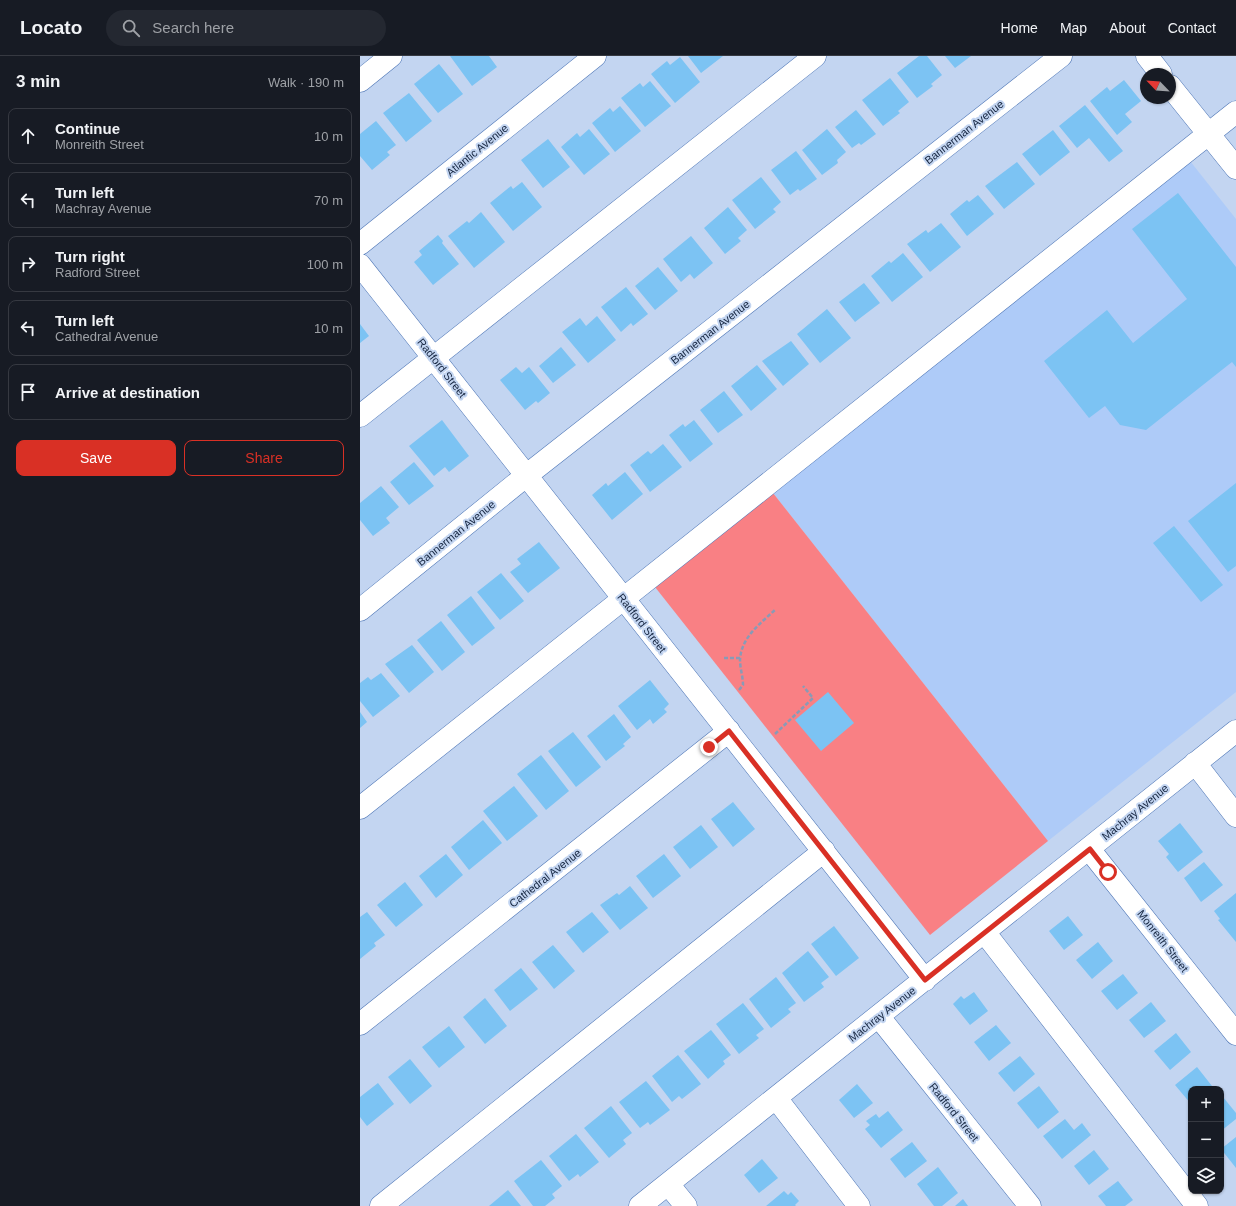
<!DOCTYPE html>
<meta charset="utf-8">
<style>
:root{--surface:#171b24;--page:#242831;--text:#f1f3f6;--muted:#9ea1a6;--line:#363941;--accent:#d93025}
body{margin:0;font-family:Arial,sans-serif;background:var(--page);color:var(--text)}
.controls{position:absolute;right:12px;bottom:12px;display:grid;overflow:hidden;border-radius:8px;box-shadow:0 1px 3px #0004}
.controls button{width:36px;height:36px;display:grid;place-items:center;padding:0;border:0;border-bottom:1px solid var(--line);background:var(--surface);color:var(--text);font:20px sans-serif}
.compass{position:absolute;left:780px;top:12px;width:36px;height:36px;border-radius:50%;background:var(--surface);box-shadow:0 1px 3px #0004;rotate:295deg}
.stop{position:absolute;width:12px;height:12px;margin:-9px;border:3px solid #d93025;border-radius:50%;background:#fff}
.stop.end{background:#d93025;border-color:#fff;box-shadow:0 1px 4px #0008}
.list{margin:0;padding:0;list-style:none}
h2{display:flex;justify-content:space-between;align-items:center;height:52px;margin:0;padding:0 16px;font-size:17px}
h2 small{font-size:13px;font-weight:400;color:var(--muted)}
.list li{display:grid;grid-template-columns:26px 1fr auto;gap:12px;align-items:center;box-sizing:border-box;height:56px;margin:0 8px 8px;padding:0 8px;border:1px solid var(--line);border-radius:8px}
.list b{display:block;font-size:15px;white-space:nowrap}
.list p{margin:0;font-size:13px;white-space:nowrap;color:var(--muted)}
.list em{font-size:13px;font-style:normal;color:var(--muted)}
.actions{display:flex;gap:8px;padding:12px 16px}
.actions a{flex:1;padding:9px 0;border:1px solid var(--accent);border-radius:8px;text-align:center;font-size:14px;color:var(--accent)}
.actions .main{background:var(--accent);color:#fff}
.icon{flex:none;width:22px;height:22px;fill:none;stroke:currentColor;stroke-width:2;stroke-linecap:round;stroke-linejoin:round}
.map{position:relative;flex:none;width:876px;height:1150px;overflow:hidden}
header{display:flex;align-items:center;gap:24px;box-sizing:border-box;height:56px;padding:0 20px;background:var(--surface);border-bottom:1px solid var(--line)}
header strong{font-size:19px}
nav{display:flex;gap:22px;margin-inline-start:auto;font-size:14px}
.search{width:280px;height:36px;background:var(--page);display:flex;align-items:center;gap:10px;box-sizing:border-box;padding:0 14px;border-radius:22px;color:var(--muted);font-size:15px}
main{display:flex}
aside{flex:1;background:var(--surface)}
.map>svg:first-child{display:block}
.built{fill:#aecbf8}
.green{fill:#f98084}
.building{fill:#7cc3f3}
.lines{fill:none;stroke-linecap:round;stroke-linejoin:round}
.minor-casing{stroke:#4e76b6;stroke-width:23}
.path{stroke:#899ab6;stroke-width:2.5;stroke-dasharray:4 2;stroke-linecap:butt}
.minor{stroke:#fff;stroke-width:22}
.route{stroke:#d93025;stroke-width:5}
.labels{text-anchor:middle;stroke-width:4;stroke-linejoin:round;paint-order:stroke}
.street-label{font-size:11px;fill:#152540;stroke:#c3d5f1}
</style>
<header>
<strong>Locato</strong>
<div class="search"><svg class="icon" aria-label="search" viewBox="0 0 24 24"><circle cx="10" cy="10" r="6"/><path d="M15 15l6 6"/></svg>Search here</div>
<nav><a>Home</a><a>Map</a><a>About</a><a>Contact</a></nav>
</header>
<main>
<aside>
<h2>3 min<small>Walk · 190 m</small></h2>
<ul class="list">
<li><svg class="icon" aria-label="ahead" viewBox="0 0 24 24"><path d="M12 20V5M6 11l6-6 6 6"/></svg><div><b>Continue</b><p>Monreith Street</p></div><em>10 m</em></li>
<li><svg class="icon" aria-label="left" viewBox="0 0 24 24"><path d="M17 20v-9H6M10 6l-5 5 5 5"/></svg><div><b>Turn left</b><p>Machray Avenue</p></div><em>70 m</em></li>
<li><svg class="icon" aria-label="right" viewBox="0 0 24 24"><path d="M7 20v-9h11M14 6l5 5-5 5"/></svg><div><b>Turn right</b><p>Radford Street</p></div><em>100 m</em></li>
<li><svg class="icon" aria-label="left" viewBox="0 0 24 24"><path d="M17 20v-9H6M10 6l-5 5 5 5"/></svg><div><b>Turn left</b><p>Cathedral Avenue</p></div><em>10 m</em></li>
<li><svg class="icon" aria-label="arrive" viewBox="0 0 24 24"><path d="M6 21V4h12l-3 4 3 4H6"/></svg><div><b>Arrive at destination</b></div></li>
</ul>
<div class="actions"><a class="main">Save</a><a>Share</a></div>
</aside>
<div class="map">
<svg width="876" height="1150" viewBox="0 0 876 1150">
<rect width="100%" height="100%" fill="#c3d5f1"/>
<path class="built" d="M830 105 876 163V636L688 785 413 437Z"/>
<path class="green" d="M413 437 688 785 570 879 295 531Z"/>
<path class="building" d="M90 0H129L137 11 112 30Z
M328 0H363L341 17Z
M559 0H567L582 19 571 28 573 30 557 42 537 17Z
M585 0H611L595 12Z
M320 1 340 26 315 47 291 18 307 5 310 9Z
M79 8 103 38 78 57 54 28Z
M530 22 549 46 538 55 540 57 523 70 502 44Z
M764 24 781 45 765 58 772 66 757 79 730 45 747 31 750 35Z
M290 25 311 50 285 71 261 42 280 27 283 31Z
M49 37 72 65 46 86 23 57Z
M725 49 763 95 749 106 729 82 717 92 699 70Z
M260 50 281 75 255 96 232 67 250 52 253 56Z
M496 54 516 78 501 89 499 87 492 92 475 71Z
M16 65 36 89 27 96 30 99 12 114 0 100V78Z
M229 73 250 98 224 119 201 91 217 77 220 81Z
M467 73 486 96 477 104 478 107 462 119 442 94Z
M693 74 710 96 680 120 662 98Z
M188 83 210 111 183 132 161 104Z
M436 95 457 123 440 135 438 133 430 139 411 114Z
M657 106 675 128 644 153 625 130Z
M401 121 421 146 413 153 416 156 395 173 372 144Z
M162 126 182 151 153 175 130 147 151 130 153 133Z
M818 137 876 211V311L872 306 786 374 760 369 745 350 729 362 684 305 747 254 773 287 827 243 772 173Z
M618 139 634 158 607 180 590 158 607 144 609 146Z
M368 151 387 174 378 182 381 185 365 198 344 172Z
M121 156 145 186 114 212 88 180 107 165 109 167Z
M581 167 601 191 570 216 547 188 566 174 568 177Z
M78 179 83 185 82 187 99 208 73 229 54 206 62 199 59 195Z
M331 180 353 207 334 223 330 218 321 226 303 203Z
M543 197 563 221 532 246 511 220 529 205 531 207Z
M298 211 318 235 295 254 275 230Z
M504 227 520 247 495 266 479 246Z
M266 231 288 258 273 270 271 267 261 276 241 251Z
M467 253 491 282 460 307 437 278Z
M237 260 256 284 228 307 202 276 220 262 226 270Z
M0 268 9 280 0 287Z
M431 285 449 308 423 330 402 305Z
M201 291 216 309 193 327 179 310Z
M397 309 417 333 391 355 371 330Z
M156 311 162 317 169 311 190 337 178 347 176 345 165 354 140 324Z
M364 335 383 359 358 377 340 354Z
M82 364 109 400 89 416 85 411 74 420 49 390Z
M334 364 353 388 330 406 309 379 323 368 325 371Z
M303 388 322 411 290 436 270 409 288 395 291 398Z
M54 406 74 430 49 449 30 426Z
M265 416 283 438 252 464 232 439 246 427 248 430Z
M876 427V510L868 516 828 465Z
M21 430 39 451 26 462 30 467 13 480 0 464V447Z
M814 470 863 529 841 546 793 487Z
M179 486 200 512 168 537 150 516 161 508 157 503Z
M141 517 164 545 140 564 117 536Z
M111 540 135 572 112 590 87 559Z
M81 565 105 596 82 615 57 584Z
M52 589 74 616 49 637 25 608Z
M21 617 40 640 13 661 0 645V627L8 621 11 624Z
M290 624 309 648 304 653 307 656 293 668 290 663 277 674 258 650Z
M468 636 494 667 461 695 435 664Z
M0 656 7 666 0 672Z
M254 658 271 681 263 688 265 690 246 705 227 680Z
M213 676 241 711 216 731 188 695Z
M181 699 209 735 186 754 157 718Z
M154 730 178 760 147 785 123 755Z
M373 746 395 773 373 791 351 763Z
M123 764 142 787 109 814 91 791Z
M820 767 843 796 818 816 806 801 809 798 798 785Z
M341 769 358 791 330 813 313 791Z
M86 798 103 819 76 842 59 820Z
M304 798 321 820 293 842 276 820Z
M844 806 863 829 841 846 824 822Z
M45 826 63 849 36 871 17 849Z
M270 830 288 852 260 874 240 849 257 837 259 839Z
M876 837V886L858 864 860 863 854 855Z
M7 856 25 879 14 887 16 890 0 903V861Z
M232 856 249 876 223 897 206 876Z
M708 860 723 879 704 894 689 875Z
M474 870 499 902 476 920 451 888Z
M738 886 753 905 732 923 716 904Z
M193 889 215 915 194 933 172 906Z
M448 895 469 921 461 927 464 931 444 946 422 917Z
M161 912 178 933 150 955 134 934Z
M763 918 778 937 757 954 741 935Z
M416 921 436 947 428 953 431 956 411 972 389 943Z
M614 936 628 955 610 969 593 948 601 940 604 943Z
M125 942 147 970 125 988 103 961Z
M791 946 806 965 784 982 769 964Z
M383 947 404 973 396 979 399 982 379 998 356 968Z
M636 969 651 987 629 1005 614 986Z
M89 970 105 991 79 1012 62 991Z
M351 974 371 999 363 1005 365 1008 348 1023 324 995Z
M816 977 831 996 810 1014 794 995Z
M318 999 341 1028 322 1043 319 1040 312 1046 292 1020Z
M660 1000 675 1018 654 1036 638 1017Z
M50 1003 72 1030 50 1048 28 1021Z
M837 1011 852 1030 848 1033H831V1048L815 1029Z
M286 1025 310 1054 290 1069 288 1066 280 1072 259 1046Z
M18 1027 34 1048 7 1070 0 1061V1041Z
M497 1028 513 1047 494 1062 479 1044Z
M679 1030 699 1056 678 1073 657 1047Z
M863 1041 876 1057V1063L861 1075V1042Z
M251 1050 272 1077 263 1084 266 1088 249 1102 224 1072Z
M528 1055 543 1074 521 1092 505 1073 510 1069 506 1065 516 1058 519 1062Z
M705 1063 714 1074 722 1067 731 1079 702 1103 683 1080Z
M216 1078 239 1106 220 1121 218 1118 209 1125 189 1100Z
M876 1081V1112L861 1093Z
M552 1086 567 1105 545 1122 530 1103Z
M734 1094 749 1113 729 1129 714 1110Z
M402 1103 418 1122 399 1137 384 1119Z
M181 1104 202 1130 192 1138 195 1142 185 1150H173L154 1125Z
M578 1111 598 1137 582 1150H574L557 1128Z
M758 1125 773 1144 765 1150H746L738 1140Z
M148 1134 161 1150H129Z
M424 1135 428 1139 431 1136 439 1145 435 1149 436 1150H406Z
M603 1143 608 1150H595Z"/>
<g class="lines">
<defs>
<path id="minor" d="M787 0 801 18
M0 25 31 0
M810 30 876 112
M0 188 235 0
M0 209 565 924
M0 360 455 0
M0 554 167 419 701 0
M835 707 876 760
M0 752 876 56
M729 793 876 978
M625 877 837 1150
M519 961 670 1150
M0 968 369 675
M416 1042 499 1150
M308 1128 326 1150
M21 1150 464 795
M280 1150 876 675"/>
</defs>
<use href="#minor" class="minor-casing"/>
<path class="path" d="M364 602H380
M379 634 383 629C383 621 380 612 380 604 381 581 401 567 416 553
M415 678 453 642 443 630"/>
<use href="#minor" class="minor"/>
</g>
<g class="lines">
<path class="route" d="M349 691 369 675 565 924 730 793 748 816"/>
</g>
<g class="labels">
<g class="street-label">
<text transform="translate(604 76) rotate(-38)" y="4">Bannerman Avenue</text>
<text transform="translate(117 94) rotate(-39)" y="4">Atlantic Avenue</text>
<text transform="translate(350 276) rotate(-38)" y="4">Bannerman Avenue</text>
<text transform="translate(82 312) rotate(52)" y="4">Radford Street</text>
<text transform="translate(96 477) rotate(-39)" y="4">Bannerman Avenue</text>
<text transform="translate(282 567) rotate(52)" y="4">Radford Street</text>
<text transform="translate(775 756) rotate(-39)" y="4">Machray Avenue</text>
<text transform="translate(185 822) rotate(-38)" y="4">Cathedral Avenue</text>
<text transform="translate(803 885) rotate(52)" y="4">Monreith Street</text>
<text transform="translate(522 958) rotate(-38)" y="4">Machray Avenue</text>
<text transform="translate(594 1056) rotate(51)" y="4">Radford Street</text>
</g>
</g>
</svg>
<div class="controls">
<button>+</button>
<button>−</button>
<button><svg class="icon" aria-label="layers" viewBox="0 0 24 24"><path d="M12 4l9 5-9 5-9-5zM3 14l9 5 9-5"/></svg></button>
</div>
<svg class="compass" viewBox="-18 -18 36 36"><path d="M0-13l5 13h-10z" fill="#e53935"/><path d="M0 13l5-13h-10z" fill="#9ea1a6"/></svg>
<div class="stop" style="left:748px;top:816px"></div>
<div class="stop end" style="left:349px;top:691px"></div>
</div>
</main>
